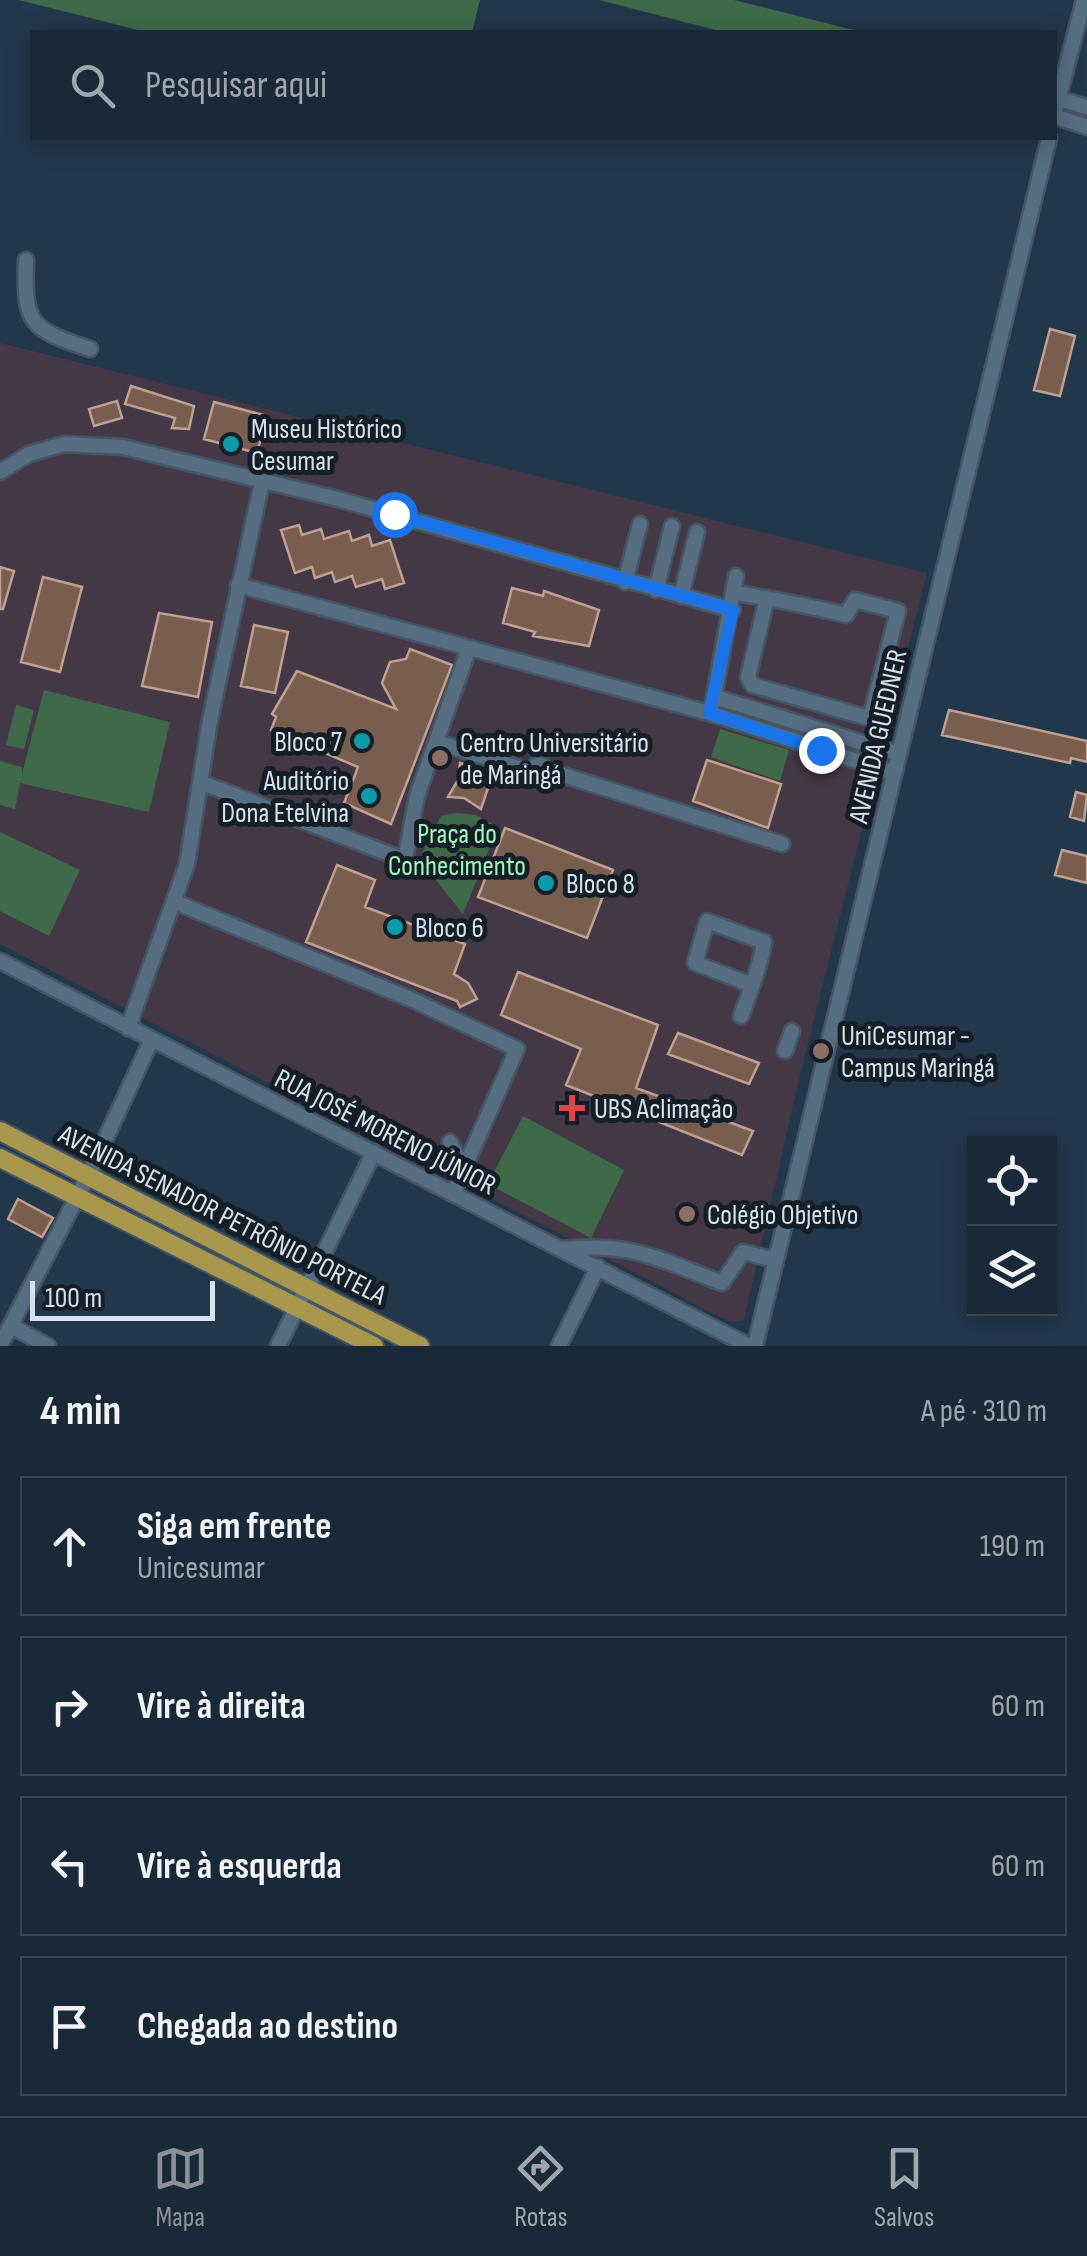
<!DOCTYPE html>
<html lang="pt">
<meta charset="utf-8">
<style>
:root{--surface:#1a2938;--page:#233140;--text:#f1f3f6;--muted:#9fa6ae;--line:#384553;--accent:#8c9099}
body{margin:0;font-family:"Sofia Sans Condensed",sans-serif;background:var(--page);color:var(--text)}
.controls{position:absolute;right:30px;bottom:30px;display:grid;overflow:hidden;border-radius:0px;box-shadow:0 5px 25px #0003}
.controls button{width:90px;height:90px;display:grid;place-items:center;padding:0;border:0;border-bottom:2px solid var(--line);background:var(--surface);color:var(--text);font:50px sans-serif}
.scale{position:absolute;left:30px;bottom:25px;width:185px;box-sizing:border-box;padding-left:10px;border:5px solid #d5e1ee;border-top:0;font-size:28px;line-height:35px;white-space:nowrap;color:#d5e1ee;-webkit-text-stroke:8px #151e27;paint-order:stroke}
.stop{position:absolute;width:30px;height:30px;margin:-22px;border:8px solid #1a73e8;border-radius:50%;background:#fff}
.stop.end{background:#1a73e8;border-color:#fff;box-shadow:0 2px 10px #0008}
.list{margin:0;padding:0;list-style:none}
h2{display:flex;justify-content:space-between;align-items:center;height:130px;margin:0;padding:0 40px;font-size:42px}
h2 small{font-size:32px;font-weight:400;color:var(--muted)}
.list li{display:grid;grid-template-columns:65px 1fr auto;gap:30px;align-items:center;box-sizing:border-box;height:140px;margin:0 20px 20px;padding:0 20px;border:2px solid var(--line);border-radius:0px}
.list b{display:block;font-size:38px;white-space:nowrap}
.list p{margin:0;font-size:32px;white-space:nowrap;color:var(--muted)}
.list em{font-size:32px;font-style:normal;color:var(--muted)}
.icon{flex:none;width:55px;height:55px;fill:none;stroke:currentColor;stroke-width:2;stroke-linecap:round;stroke-linejoin:round}
.map{position:relative;flex:none;width:1087px;height:1346px;overflow:hidden}
.search{position:absolute;background:var(--surface);box-shadow:0 5px 25px #0003;left:30px;right:30px;top:30px;height:110px;display:flex;align-items:center;gap:25px;box-sizing:border-box;padding:0 35px;border-radius:0px;color:var(--muted);font-size:38px}
.sheet{height:770px;background:var(--surface)}
nav{display:flex;justify-content:space-around;align-items:center;box-sizing:border-box;height:140px;border-top:2px solid var(--line);background:var(--surface);font-size:28px;color:var(--muted)}
nav a{display:grid;justify-items:center;gap:5px}
nav .on{color:var(--accent)}
.map>svg:first-child{display:block}
.education{fill:#443847}
.green{fill:#3e6a4a}
.building{fill:#795d4f;stroke:#c0a091;stroke-width:2.5}
.lines{fill:none;stroke-linecap:round;stroke-linejoin:round}
.minor-casing{stroke:#445565;stroke-width:19}
.major-casing{stroke:#445565;stroke-width:22}
.minor{stroke:#576d82;stroke-width:14}
.major{stroke:#aa974e;stroke-width:18}
.route{stroke:#1a73e8;stroke-width:12}
.culture-dot{fill:#0f9aa8;stroke:#151e27;stroke-width:4}
.education-dot{fill:#8d6e63;stroke:#151e27;stroke-width:4}
.health-dot{fill:#e0444e;stroke:#151e27;stroke-width:4}
.labels{text-anchor:middle;stroke-width:10;stroke-linejoin:round;paint-order:stroke}
.poi-label{font-size:28px;fill:#d5e1ee;stroke:#151e27;text-anchor:start}
.street-label{font-size:28px;fill:#d5e1ee;stroke:#151e27}
.park-label{font-size:28px;fill:#9efab8;stroke:#151e27}
</style>
<div class="map">
<svg width="1087" height="1346" viewBox="0 0 1087 1346">
<rect width="100%" height="100%" fill="#23374b"/>
<path class="education" d="M0 343 927 573 804 1058 744 1320 730 1322 0 944Z"/>
<path class="green" d="M19 0H480L472 32H146Z
M599 0H734L861 32H723Z
M44 690 170 722 149 812 20 783 15 809 0 805V761L22 767V774Z
M16 705 34 710 24 749 6 745Z
M720 729 789 750 780 781 711 757Z
M456 813 476 815 498 827 463 914 419 859 441 816Z
M0 832 80 870 49 936 0 911Z
M523 1116 624 1170 591 1238 488 1184Z"/>
<path class="building" d="M1050 329 1075 336 1060 396 1034 390Z
M131 386 194 406 189 429 172 428 175 418 125 404Z
M117 401 122 418 94 426 89 409Z
M214 402 267 416 257 453 204 439Z
M299 525 302 535 321 529 324 539 349 531 352 541 369 535 372 546 390 540 404 583 385 589 382 579 356 587 352 576 335 582 332 572 315 578 312 567 295 573 281 530Z
M0 567 14 571 3 609H0Z
M43 577 82 587 60 672 21 662Z
M512 588 543 596 544 591 599 610 589 646 533 636 535 632 503 623Z
M159 613 212 622 198 697 142 686Z
M254 625 288 632 275 693 241 686Z
M410 649 452 665 391 824 344 803 358 767 271 730 276 717 272 714 297 671 396 709 382 683 390 662 406 659Z
M949 710 1087 741V762L1071 758 1070 763 942 735Z
M707 760 781 784 768 828 693 801Z
M460 763 493 773 481 809 464 798 448 797 458 780Z
M1076 792 1087 795 1084 821 1070 817Z
M505 828 613 870 587 938 478 897Z
M1062 850 1087 856V883L1055 875Z
M337 865 375 880 365 907 465 944 454 974 468 983 477 999 460 1007 457 1001 306 942Z
M518 972 658 1025 636 1088 753 1131 742 1155 566 1085 581 1049 501 1015Z
M678 1033 759 1063 749 1084 668 1054Z
M18 1199 53 1218 42 1237 8 1219Z"/>
<g class="lines">
<defs>
<path id="minor" d="M1059 99 1087 107
M1054 115 1084 0
M1054 116 1087 127
M26 260C24 324 29 329 90 349
M0 472 29 454 64 444 123 447 334 498 733 610
M625 582 640 524
M238 585 709 713 894 773
M656 590 672 526
M736 593C773 599 809 606 846 615L855 600 898 611 871 715 865 717 752 685 748 677 767 598
M681 596 697 532
M715 697 899 754
M713 703 736 576
M437 742 531 772
M531 773a8 8 0 1 1 16 0a8 8 0 1 1-16 0Z
M547 770 782 844
M200 782 405 860 417 796 468 651
M175 902 413 1000 517 1049 453 1194
M0 961 749 1346
M741 1016C750 992 760 967 764 942L707 921 695 963 752 985
M128 1028 187 864 210 720 262 482
M785 1051 792 1031
M450 1142 465 1170
M562 1249C632 1242 659 1259 722 1283L743 1252 775 1260
M11 1326 48 1346
M0 1346 89 1174 152 1039
M278 1346 374 1152
M559 1346 598 1267
M755 1346 1049 138"/>
<path id="major" d="M0 1131 420 1346
M0 1158 374 1346"/>
</defs>
<use href="#minor" class="minor-casing"/>
<use href="#major" class="major-casing"/>
<use href="#minor" class="minor"/>
<use href="#major" class="major"/>
</g>
<g class="lines">
<path class="route" d="M394 514 733 610 709 713 821 750"/>
</g>
<g class="culture-dot">
<circle cx="231" cy="444" r="10"/>
<circle cx="362" cy="741" r="10"/>
<circle cx="369" cy="796" r="10"/>
<circle cx="546" cy="883" r="10"/>
<circle cx="395" cy="927" r="10"/>
</g>
<g class="education-dot">
<circle cx="440" cy="758" r="10"/>
<circle cx="821" cy="1051" r="10"/>
<circle cx="687" cy="1214" r="10"/>
</g>
<path class="health-dot" d="M567 1093h10v10h10v10h-10v10h-10v-10h-10v-10h10z"/>
<g class="labels">
<g class="poi-label">
<text x="251" y="438">Museu Histórico<tspan x="251" dy="32">Cesumar</tspan></text>
<text x="342" y="751" text-anchor="end">Bloco 7</text>
<text x="460" y="752">Centro Universitário<tspan x="460" dy="32">de Maringá</tspan></text>
<text x="349" y="790" text-anchor="end">Auditório<tspan x="349" dy="32">Dona Etelvina</tspan></text>
<text x="566" y="893">Bloco 8</text>
<text x="415" y="937">Bloco 6</text>
<text x="841" y="1045">UniCesumar -<tspan x="841" dy="32">Campus Maringá</tspan></text>
<text x="594" y="1118">UBS Aclimação</text>
<text x="707" y="1224">Colégio Objetivo</text>
</g>
<g class="street-label">
<text transform="translate(877 736) rotate(-77)" y="10">AVENIDA GUEDNER</text>
<text transform="translate(386 1131) rotate(27)" y="10">RUA JOSÉ MORENO JÚNIOR</text>
<text transform="translate(223 1214) rotate(27)" y="10">AVENIDA SENADOR PETRÔNIO PORTELA</text>
</g>
<g class="park-label">
<text x="457" y="843">Praça do<tspan x="457" dy="32">Conhecimento</tspan></text>
</g>
</g>
</svg>
<div class="controls">
<button><svg class="icon" aria-label="locate" viewBox="0 0 24 24"><circle cx="12" cy="12" r="6"/><path d="M12 2v4M12 18v4M2 12h4M18 12h4"/></svg></button>
<button><svg class="icon" aria-label="layers" viewBox="0 0 24 24"><path d="M12 4l9 5-9 5-9-5zM3 14l9 5 9-5"/></svg></button>
</div>
<div class="scale">100 m</div>
<div class="stop" style="left:394px;top:514px"></div>
<div class="stop end" style="left:821px;top:750px"></div>
<div class="search"><svg class="icon" aria-label="search" viewBox="0 0 24 24"><circle cx="10" cy="10" r="6"/><path d="M15 15l6 6"/></svg>Pesquisar aqui</div>
</div>
<section class="sheet">
<h2>4 min<small>A pé · 310 m</small></h2>
<ul class="list">
<li><svg class="icon" aria-label="ahead" viewBox="0 0 24 24"><path d="M12 20V5M6 11l6-6 6 6"/></svg><div><b>Siga em frente</b><p>Unicesumar</p></div><em>190 m</em></li>
<li><svg class="icon" aria-label="right" viewBox="0 0 24 24"><path d="M7 20v-9h11M14 6l5 5-5 5"/></svg><div><b>Vire à direita</b></div><em>60 m</em></li>
<li><svg class="icon" aria-label="left" viewBox="0 0 24 24"><path d="M17 20v-9H6M10 6l-5 5 5 5"/></svg><div><b>Vire à esquerda</b></div><em>60 m</em></li>
<li><svg class="icon" aria-label="arrive" viewBox="0 0 24 24"><path d="M6 21V4h12l-3 4 3 4H6"/></svg><div><b>Chegada ao destino</b></div></li>
</ul>
</section>
<nav>
<a class="on"><svg class="icon" aria-label="map" viewBox="0 0 24 24"><path d="M3 6l6-2 6 2 6-2v14l-6 2-6-2-6 2zM9 4v14M15 6v14"/></svg>Mapa</a>
<a><svg class="icon" aria-label="directions" viewBox="0 0 24 24"><path d="M12 3l9 9-9 9-9-9zM9 14v-3h6M13 9l2 2-2 2"/></svg>Rotas</a>
<a><svg class="icon" aria-label="saved" viewBox="0 0 24 24"><path d="M7 4h10v16l-5-4-5 4z"/></svg>Salvos</a>
</nav>
